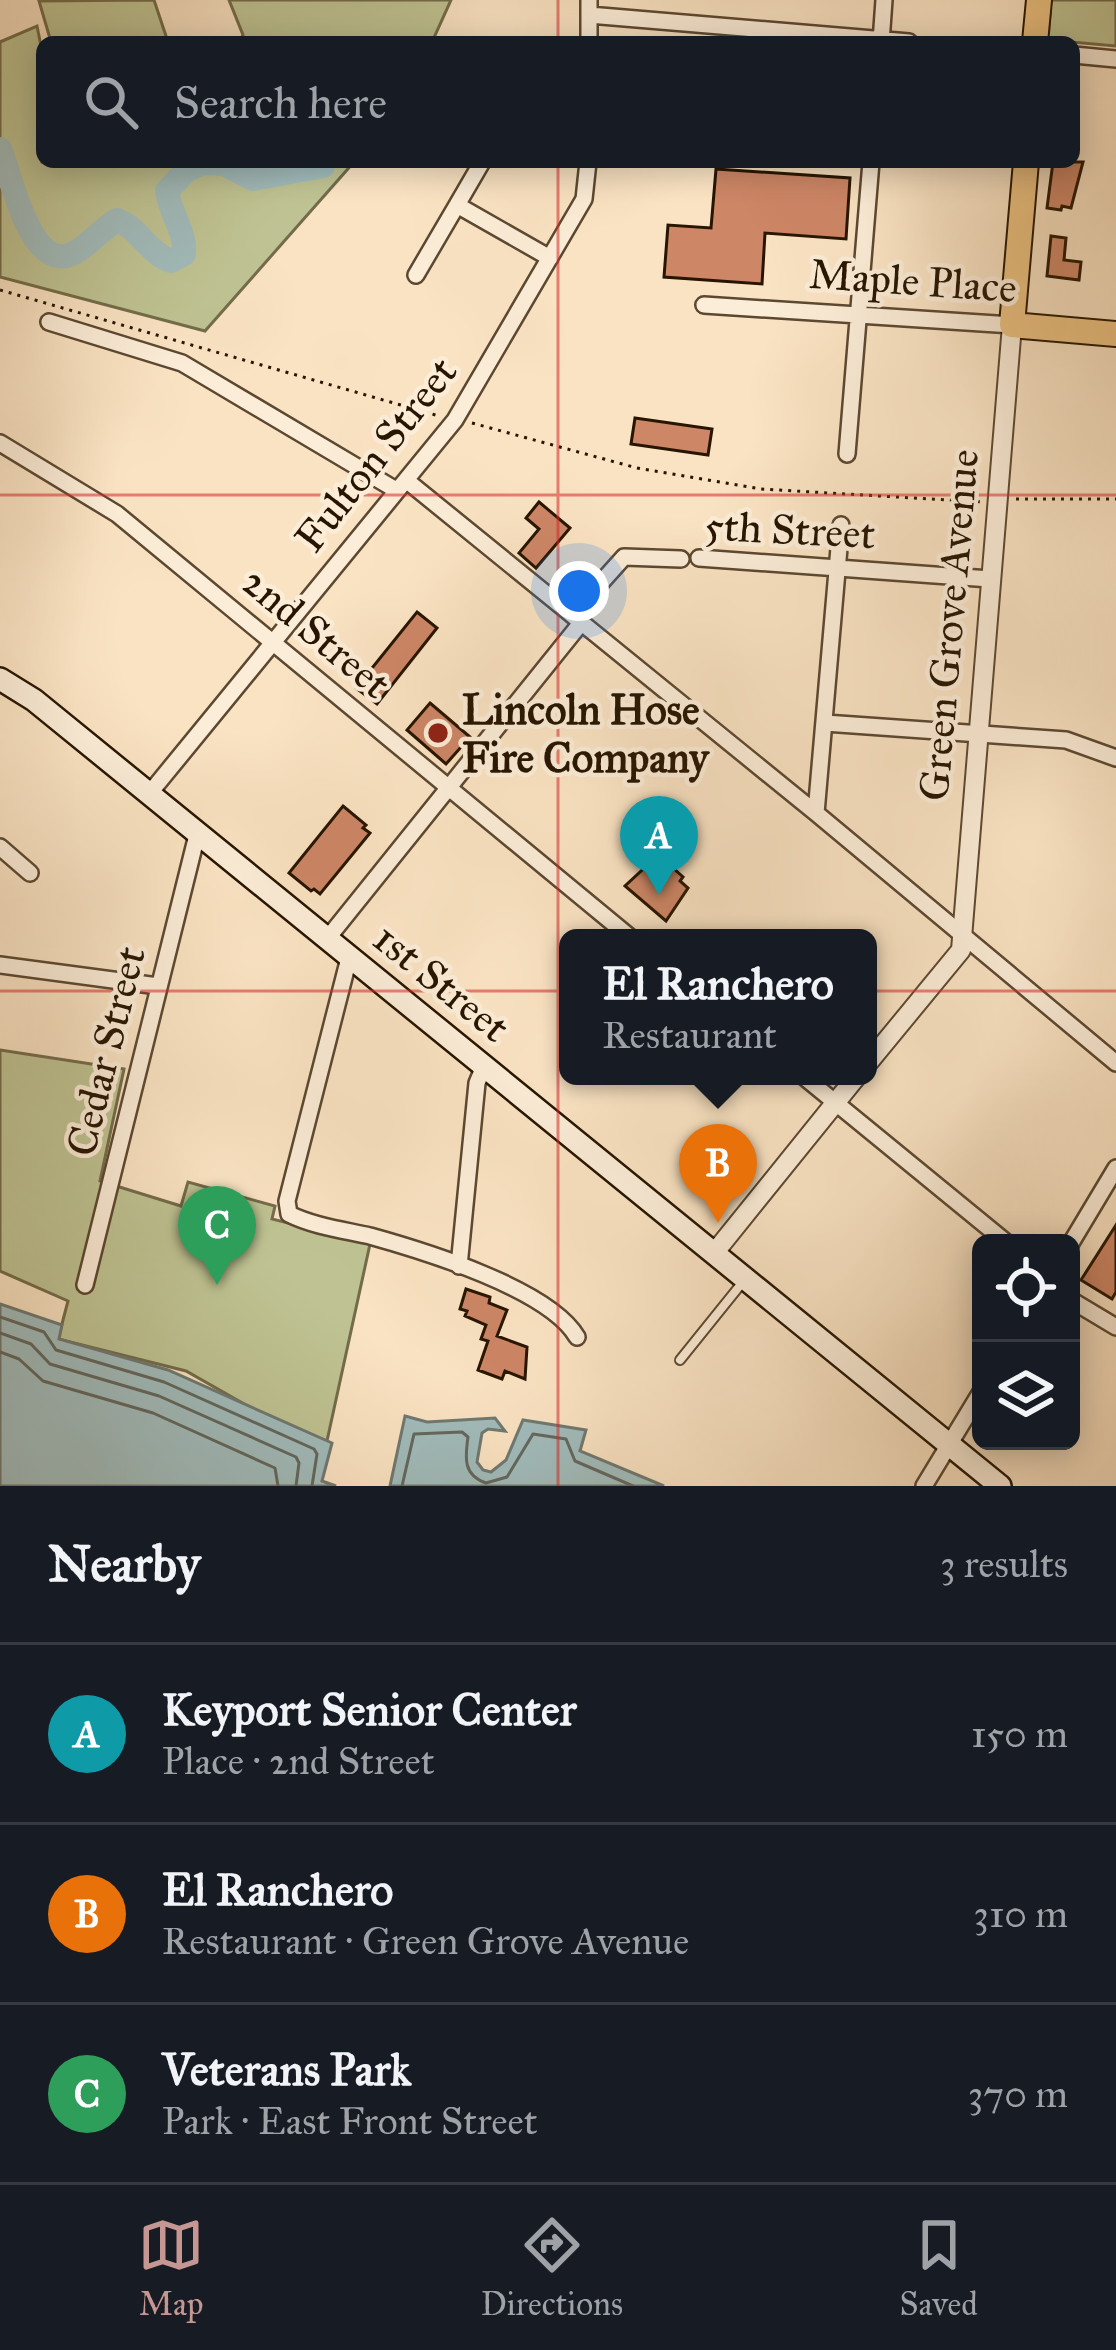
<!DOCTYPE html>
<meta charset="utf-8">
<style>
:root{--surface:#171b24;--page:#242831;--text:#f1f3f6;--muted:#9ea1a6;--line:#363941;--accent:#c59692}
body{margin:0;font-family:"IM FELL Great Primer",serif;background:var(--page);color:var(--text)}
.controls{position:absolute;right:36px;bottom:36px;display:grid;overflow:hidden;border-radius:18px;box-shadow:0 6px 30px #0003}
.controls button{width:108px;height:108px;display:grid;place-items:center;padding:0;border:0;border-bottom:3px solid var(--line);background:var(--surface);color:var(--text);font:60px sans-serif}
.you{position:absolute;left:579px;top:591px;width:42px;height:42px;margin:-30px;border:9px solid #fff;border-radius:50%;background:#1a73e8;box-shadow:0 0 0 18px #1a73e833}
.badge{display:grid;place-items:center;width:78px;height:78px;border-radius:50%;background:var(--accent);color:#fff;font-size:39px;font-weight:700}
.pin{position:absolute;translate:-50% -99px;filter:drop-shadow(0 3px 6px #0008)}
.pin::after{content:'';position:absolute;top:63px;width:42px;height:36px;background:inherit;clip-path:polygon(0 0,100% 0,50% 100%)}
.popup{position:absolute;left:559px;top:929px;width:318px;height:156px;box-sizing:border-box;display:grid;place-content:center;border-radius:18px;background:var(--surface);filter:drop-shadow(0 3px 9px #0005);font-size:39px;white-space:nowrap;color:var(--muted)}
.popup b{font-size:45px;color:var(--text)}
.popup::after{content:'';position:absolute;left:50%;top:100%;margin-left:-24px;border:24px solid transparent;border-top-color:var(--surface)}
.list{margin:0;padding:0;list-style:none}
h2{display:flex;justify-content:space-between;align-items:center;height:156px;margin:0;padding:0 48px;font-size:51px}
h2 small{font-size:39px;font-weight:400;color:var(--muted)}
.list li{display:grid;grid-template-columns:78px 1fr auto;gap:36px;align-items:center;box-sizing:border-box;height:180px;padding:0 48px;border-top:3px solid var(--line)}
.list b{display:block;font-size:45px;white-space:nowrap}
.list p{margin:0;font-size:39px;white-space:nowrap;color:var(--muted)}
.list em{font-size:39px;font-style:normal;color:var(--muted)}
.icon{flex:none;width:66px;height:66px;fill:none;stroke:currentColor;stroke-width:2;stroke-linecap:round;stroke-linejoin:round}
.map{position:relative;flex:none;width:1116px;height:1486px;overflow:hidden}
.search{position:absolute;background:var(--surface);box-shadow:0 6px 30px #0003;left:36px;right:36px;top:36px;height:132px;display:flex;align-items:center;gap:30px;box-sizing:border-box;padding:0 42px;border-radius:18px;color:var(--muted);font-size:45px}
.sheet{height:696px;background:var(--surface)}
nav{display:flex;justify-content:space-around;align-items:center;box-sizing:border-box;height:168px;border-top:3px solid var(--line);background:var(--surface);font-size:33px;color:var(--muted)}
nav a{display:grid;justify-items:center;gap:6px}
nav .on{color:var(--accent)}
.map>svg:first-child{display:block}
.green{fill:#bfc393;stroke:#736c4a;stroke-width:3}
.water{fill:#a1bcbc;stroke:#707971;stroke-width:3}
.lines{fill:none;stroke-linecap:round;stroke-linejoin:round}
.shore{stroke:#64685e;stroke-width:3}
.river{stroke:#a1bcbc;stroke-width:24}
.building{fill:#cd8666;stroke:#271500;stroke-width:3}
.service-casing{stroke:#5c4831;stroke-width:12}
.minor-casing{stroke:#5c4831;stroke-width:20}
.tertiary-casing{stroke:#5c4831;stroke-width:22}
.secondary-casing{stroke:#271500;stroke-width:26}
.primary-casing{stroke:#271500;stroke-width:28}
.path{stroke:#271500;stroke-width:3;stroke-dasharray:3 6;stroke-linecap:butt}
.service{stroke:#fcedd8;stroke-width:8}
.minor{stroke:#fcedd8;stroke-width:15}
.tertiary{stroke:#fcedd8;stroke-width:18}
.secondary{stroke:#fcedd8;stroke-width:21}
.primary{stroke:#edc282;stroke-width:24}
.grid{fill:none;stroke:#d62828;stroke-width:3;stroke-opacity:0.55}
.poi-dot{fill:#8f2418;stroke:#fcedd8;stroke-width:4.5}
.labels{text-anchor:middle;stroke-width:9;stroke-linejoin:round;paint-order:stroke}
.street-label{font-size:42px;fill:#271500;stroke:#fcedd8}
.poi-label{font-size:42px;font-weight:bold;fill:#271500;stroke:#fcedd8;text-anchor:start}
</style>
<div class="map">
<svg width="1116" height="1486" viewBox="0 0 1116 1486">
<rect width="100%" height="100%" fill="#fae3c3"/>
<filter id="stains"><feTurbulence type="fractalNoise" baseFrequency=".00167" numOctaves="4"/><feColorMatrix values="0 0 0 0 .2 0 0 0 0 .09 0 0 0 0 .02 0 0 0 .5 -.17"/></filter>
<radialGradient id="worn" r=".72"><stop offset=".6" stop-color="#630" stop-opacity="0"/><stop offset="1" stop-color="#630" stop-opacity=".3"/></radialGradient>
<path class="green" d="M154 0 168 42H51L39 1Z
M229 0H451L432 42H239L243 35Z
M1051 0H1116V46L1048 40Z
M37 26 42 51V162H354L205 331 0 277V42Z
M0 1050 124 1069 100 1181 181 1206 188 1182 275 1206 272 1219 370 1244 325 1450 186 1371 58 1339 68 1301 0 1271Z"/>
<path class="water" d="M0 1304 62 1325 59 1339 168 1370 332 1443 322 1481 336 1486H0Z
M405 1416 427 1422 495 1418 505 1431 488 1429 482 1433 477 1462 483 1470 491 1472 506 1460 523 1420 586 1430 580 1451 664 1486H390Z"/>
<g class="lines">
<path class="shore" d="M0 1317 44 1332 56 1350 164 1382 314 1449 317 1454 312 1486
M0 1333 31 1344 50 1364 159 1396 296 1457 299 1463 296 1486
M0 1352 19 1359 43 1381 153 1413 275 1468 278 1486
M402 1486 414 1434 462 1432 468 1437C465 1458 463 1475 486 1483L507 1477 533 1434 566 1439 575 1461 633 1486"/>
<path class="river" d="M0 149C11 175 30 273 72 254 89 246 101 229 117 220 139 228 147 252 171 261L184 254C186 231 170 214 167 191L186 171 203 163 224 164 253 179 323 166"/>
</g>
<path class="building" d="M1053 162H1083L1071 208 1062 206 1061 210 1047 208Z
M716 169 850 178 846 239 765 233 762 284 664 277 668 225 711 228Z
M1051 236 1066 238 1064 260 1081 262 1079 280 1047 276Z
M635 418 712 429 708 455 631 444Z
M539 502 570 528 536 568 519 553 539 529 526 518Z
M417 612 437 628 377 704 356 688Z
M430 703 470 737 446 764 407 730Z
M343 806 366 825 363 828 370 833 320 894 314 889 311 891 289 873Z
M663 859 683 877 680 881 688 888 666 921 625 886 653 860 658 864Z
M1116 1225V1292L1112 1299 1081 1280Z
M466 1289 490 1297 489 1303 507 1310 497 1336 527 1347 525 1379 505 1371 502 1379 478 1370 488 1341 481 1339 486 1325 465 1316 467 1311 460 1309Z"/>
<g class="lines">
<defs>
<path id="service" d="M680 1360 742 1283"/>
<path id="minor" d="M589 15 909 42
M589 42V0
M881 42 884 0
M1074 55 1116 59
M457 205 482 162
M416 275 457 205 550 258
M704 305 1012 325
M49 322 182 363 396 490
M0 443 117 514 631 938
M847 454 871 162
M406 480 816 813 1116 1063
M699 558 990 579
M572 615 624 557 681 559
M825 723 1066 740 1116 758
M149 794 455 420 584 199 588 162
M816 813 841 525
M0 847 30 873
M327 939 581 623
M349 958 287 1201 289 1214C313 1226 343 1230 370 1236 424 1251 549 1289 577 1337
M0 965 158 986
M803 1076 1007 1243
M1071 1243 1116 1168
M459 1266 477 1083 484 1066
M85 1285 197 835
M1071 1300 1116 1327
M924 1486 981 1392"/>
<path id="tertiary" d="M868 1063 961 950 1012 325
M715 1252 857 1076"/>
<path id="secondary" d="M0 679 34 700 1000 1486"/>
<path id="primary" d="M1035 42 1039 0
M1026 162 1012 325 1116 334"/>
</defs>
<use href="#service" class="service-casing"/>
<use href="#minor" class="minor-casing"/>
<use href="#tertiary" class="tertiary-casing"/>
<use href="#secondary" class="secondary-casing"/>
<use href="#primary" class="primary-casing"/>
<path class="path" d="M0 290 439 416
M472 423 637 468 761 489 982 502
M1016 499H1116"/>
<use href="#service" class="service"/>
<use href="#minor" class="minor"/>
<use href="#tertiary" class="tertiary"/>
<use href="#secondary" class="secondary"/>
<use href="#primary" class="primary"/>
</g>
<path class="grid" d="M558 0V42M558 162V1486M0 495H1116M0 991H1116"/>
<circle class="poi-dot" cx="438" cy="733" r="12"/>
<g class="labels">
<g class="street-label">
<text transform="translate(913 280) rotate(4)" y="15">Maple Place</text>
<text transform="translate(375 454) rotate(-52)" y="15">Fulton Street</text>
<text transform="translate(790 529) rotate(3)" y="15">5th Street</text>
<text transform="translate(948 625) rotate(-85)" y="15">Green Grove Avenue</text>
<text transform="translate(317 632) rotate(40)" y="15">2nd Street</text>
<text transform="translate(442 982) rotate(39)" y="15">1st Street</text>
<text transform="translate(105 1051) rotate(-76)" y="15">Cedar Street</text>
</g>
<g class="poi-label">
<text x="462" y="724">Lincoln Hose<tspan x="462" dy="48">Fire Company</tspan></text>
</g>
</g>
<rect width="100%" height="100%" filter="url(#stains)"/>
<rect width="100%" height="100%" fill="url(#worn)"/>
</svg>
<div class="controls">
<button><svg class="icon" aria-label="locate" viewBox="0 0 24 24"><circle cx="12" cy="12" r="6"/><path d="M12 2v4M12 18v4M2 12h4M18 12h4"/></svg></button>
<button><svg class="icon" aria-label="layers" viewBox="0 0 24 24"><path d="M12 4l9 5-9 5-9-5zM3 14l9 5 9-5"/></svg></button>
</div>
<div class="you"></div>
<div class="pin badge" style="left:659px;top:895px;background:#0f9aa8">A</div>
<div class="pin badge" style="left:718px;top:1223px;background:#e8710a">B</div>
<div class="popup"><b>El Ranchero</b>Restaurant</div>
<div class="pin badge" style="left:217px;top:1285px;background:#2e9e5b">C</div>
<div class="search"><svg class="icon" aria-label="search" viewBox="0 0 24 24"><circle cx="10" cy="10" r="6"/><path d="M15 15l6 6"/></svg>Search here</div>
</div>
<section class="sheet">
<h2>Nearby<small>3 results</small></h2>
<ul class="list">
<li><span class="badge" style="background:#0f9aa8">A</span><div><b>Keyport Senior Center</b><p>Place · 2nd Street</p></div><em>150 m</em></li>
<li><span class="badge" style="background:#e8710a">B</span><div><b>El Ranchero</b><p>Restaurant · Green Grove Avenue</p></div><em>310 m</em></li>
<li><span class="badge" style="background:#2e9e5b">C</span><div><b>Veterans Park</b><p>Park · East Front Street</p></div><em>370 m</em></li>
</ul>
</section>
<nav>
<a class="on"><svg class="icon" aria-label="map" viewBox="0 0 24 24"><path d="M3 6l6-2 6 2 6-2v14l-6 2-6-2-6 2zM9 4v14M15 6v14"/></svg>Map</a>
<a><svg class="icon" aria-label="directions" viewBox="0 0 24 24"><path d="M12 3l9 9-9 9-9-9zM9 14v-3h6M13 9l2 2-2 2"/></svg>Directions</a>
<a><svg class="icon" aria-label="saved" viewBox="0 0 24 24"><path d="M7 4h10v16l-5-4-5 4z"/></svg>Saved</a>
</nav>
